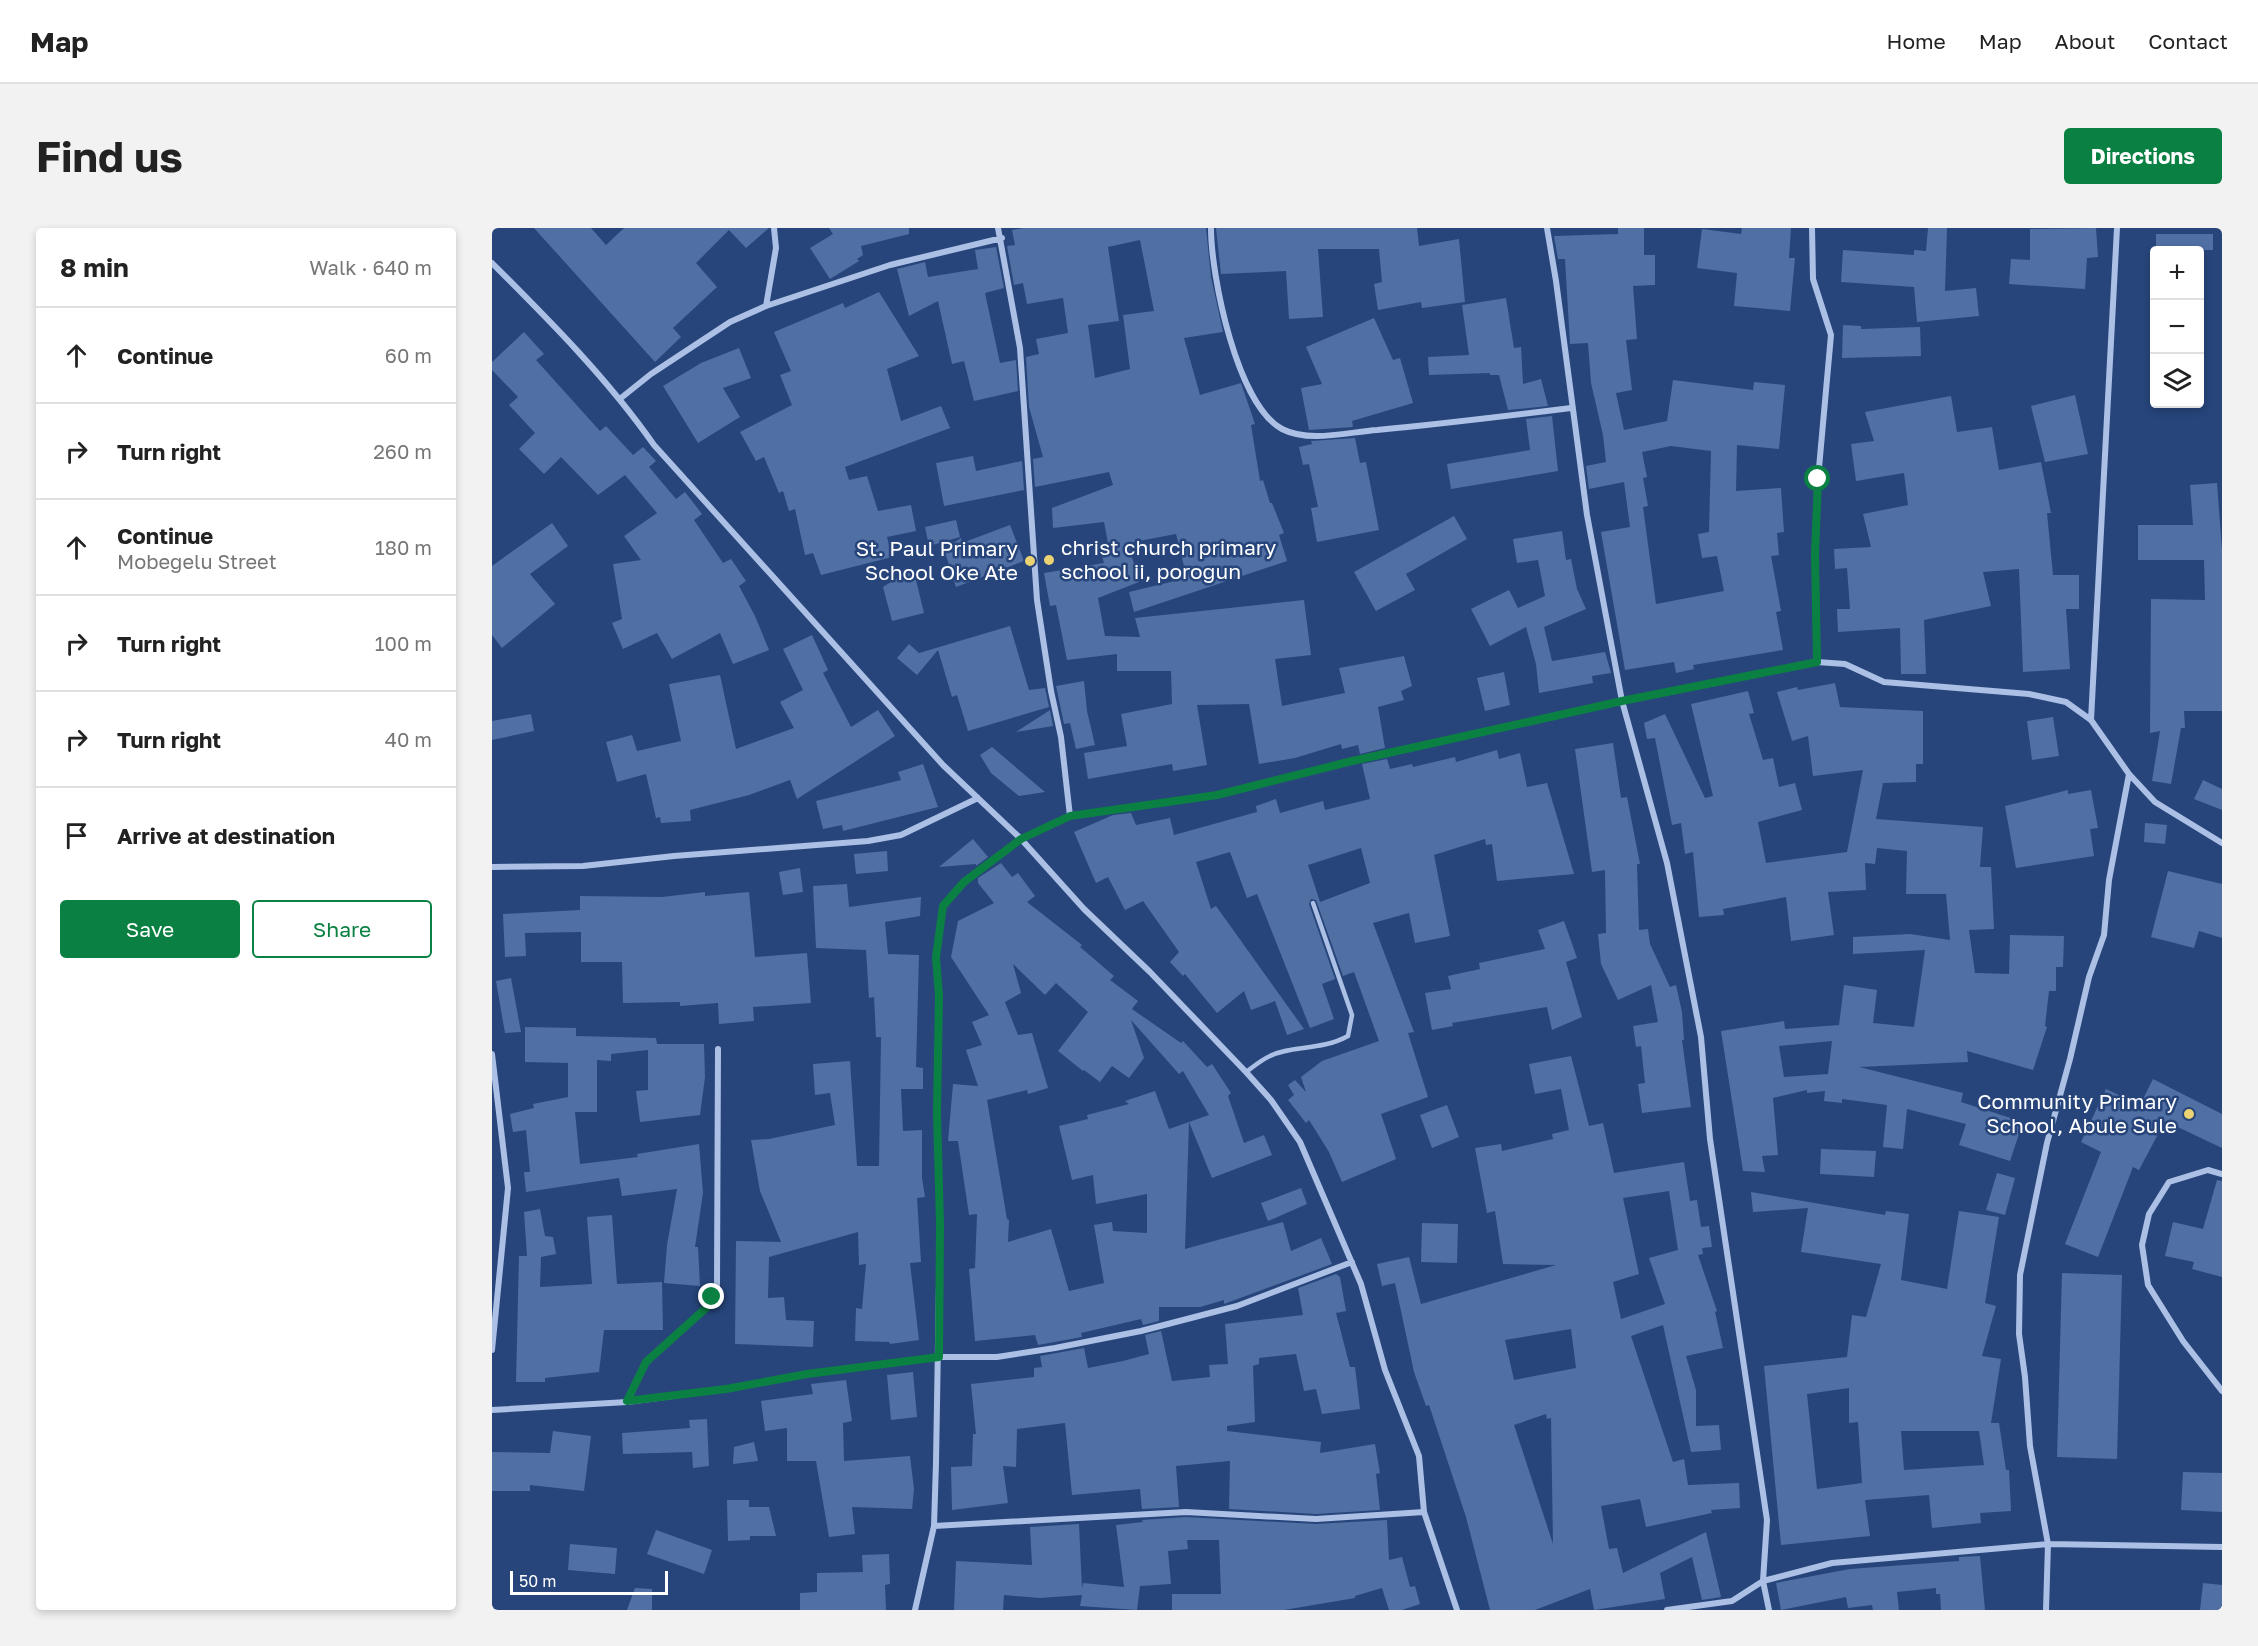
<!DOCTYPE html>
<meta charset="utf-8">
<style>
:root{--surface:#fff;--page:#f2f2f2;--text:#222;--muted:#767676;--line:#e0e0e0;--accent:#0b8043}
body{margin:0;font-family:"Golos Text",sans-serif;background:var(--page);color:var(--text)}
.controls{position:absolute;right:18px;top:18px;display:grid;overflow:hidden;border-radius:6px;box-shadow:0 3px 9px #0003}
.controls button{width:54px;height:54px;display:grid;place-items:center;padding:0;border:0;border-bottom:2px solid var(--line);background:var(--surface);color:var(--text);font:30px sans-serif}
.scale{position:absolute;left:18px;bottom:15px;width:158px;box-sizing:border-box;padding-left:6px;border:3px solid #fff;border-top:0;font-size:16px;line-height:21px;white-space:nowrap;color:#fff;-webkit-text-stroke:4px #27457b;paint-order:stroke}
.stop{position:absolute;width:18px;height:18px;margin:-14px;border:4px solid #0b8043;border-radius:50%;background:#fff}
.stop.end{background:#0b8043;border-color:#fff;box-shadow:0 2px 6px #0008}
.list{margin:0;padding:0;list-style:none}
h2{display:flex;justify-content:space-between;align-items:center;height:78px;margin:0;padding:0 24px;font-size:26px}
h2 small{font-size:20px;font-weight:400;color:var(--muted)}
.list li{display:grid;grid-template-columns:39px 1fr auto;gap:18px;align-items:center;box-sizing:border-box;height:96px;padding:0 24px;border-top:2px solid var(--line)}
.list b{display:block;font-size:22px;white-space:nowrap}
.list p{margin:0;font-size:20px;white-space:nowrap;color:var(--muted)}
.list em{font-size:20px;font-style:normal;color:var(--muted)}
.actions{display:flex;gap:12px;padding:18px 24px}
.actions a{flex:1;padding:14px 0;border:2px solid var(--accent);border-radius:6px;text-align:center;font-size:21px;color:var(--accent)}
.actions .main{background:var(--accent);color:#fff}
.icon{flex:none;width:33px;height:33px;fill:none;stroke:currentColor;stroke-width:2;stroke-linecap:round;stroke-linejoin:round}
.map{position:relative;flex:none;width:1730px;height:1382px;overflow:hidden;border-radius:6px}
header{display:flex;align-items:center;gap:36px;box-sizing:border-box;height:84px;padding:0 30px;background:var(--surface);border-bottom:2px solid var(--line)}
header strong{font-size:28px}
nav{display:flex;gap:33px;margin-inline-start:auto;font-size:21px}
.intro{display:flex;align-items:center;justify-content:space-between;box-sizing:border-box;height:144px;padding:0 36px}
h1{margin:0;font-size:42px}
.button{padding:15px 27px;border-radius:6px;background:var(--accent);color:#fff;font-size:21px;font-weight:700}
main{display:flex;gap:36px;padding:0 36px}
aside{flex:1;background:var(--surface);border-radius:6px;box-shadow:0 3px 9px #0003}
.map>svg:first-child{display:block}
.building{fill:#506fa3;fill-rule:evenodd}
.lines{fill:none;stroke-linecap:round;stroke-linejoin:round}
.service{stroke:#abc0e4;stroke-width:4.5}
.minor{stroke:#abc0e4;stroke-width:6}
.route{stroke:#0b8043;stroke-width:8}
.poi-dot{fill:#ebd272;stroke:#27457b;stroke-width:2}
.labels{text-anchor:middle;stroke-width:5;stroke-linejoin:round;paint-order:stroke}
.poi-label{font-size:21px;fill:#fff;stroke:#27457b;text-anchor:end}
</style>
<header>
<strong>Map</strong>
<nav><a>Home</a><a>Map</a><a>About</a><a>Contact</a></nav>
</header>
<div class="intro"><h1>Find us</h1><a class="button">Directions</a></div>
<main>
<aside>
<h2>8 min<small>Walk · 640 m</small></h2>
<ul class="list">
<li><svg class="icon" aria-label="ahead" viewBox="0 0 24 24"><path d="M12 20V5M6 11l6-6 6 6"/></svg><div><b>Continue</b></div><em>60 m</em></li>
<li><svg class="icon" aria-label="right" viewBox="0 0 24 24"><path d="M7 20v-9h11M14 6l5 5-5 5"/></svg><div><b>Turn right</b></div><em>260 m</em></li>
<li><svg class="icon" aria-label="ahead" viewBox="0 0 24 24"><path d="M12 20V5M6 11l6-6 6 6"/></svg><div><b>Continue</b><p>Mobegelu Street</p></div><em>180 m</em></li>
<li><svg class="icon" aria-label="right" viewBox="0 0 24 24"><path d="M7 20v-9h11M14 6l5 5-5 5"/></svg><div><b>Turn right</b></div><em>100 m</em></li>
<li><svg class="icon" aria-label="right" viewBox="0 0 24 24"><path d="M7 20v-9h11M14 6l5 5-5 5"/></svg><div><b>Turn right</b></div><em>40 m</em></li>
<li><svg class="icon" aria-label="arrive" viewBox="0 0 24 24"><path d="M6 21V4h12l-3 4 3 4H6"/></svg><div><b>Arrive at destination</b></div></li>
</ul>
<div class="actions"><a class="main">Save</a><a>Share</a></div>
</aside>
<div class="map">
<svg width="1730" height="1382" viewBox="0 0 1730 1382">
<rect width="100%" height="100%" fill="#27457b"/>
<path class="building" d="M42 0H99L114 17 132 0H277L254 20 237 2 204 35 225 59 181 100 189 109 163 134Z
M337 0H417V6L369 18 371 27 365 31 367 33 338 51 318 20 341 6Z
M532 0H714L719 49 731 104 692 110 708 167 749 155 763 196 759 197 768 253 771 252 778 275H780L792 305 787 307 795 333 642 384 637 364 695 350 684 306 636 315 647 354 606 370 613 408 648 409 643 390 812 372 819 427 783 431 790 478 853 465 847 440 912 428 920 458 909 463 912 472 886 479 893 520 868 526 866 517 850 521 849 516 803 530 767 536 757 476 705 477 715 537 681 543 680 536 596 551 592 525 635 518 629 486 680 476 679 443H625V426L575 432 564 377 558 378 552 345 612 335 610 328 618 326 612 294 561 300 560 280 621 257 617 244 543 259 541 231 551 229 537 179 534 129 547 126 544 111 576 105 571 70 535 76 531 55 522 57 515 18 523 17 520 2ZM648 12 662 83 631 87 638 141 603 150 596 97 627 93 616 19Z
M724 0H925L927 18 967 11 973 74 930 80 929 74 886 82 882 56 890 54 887 21H826L831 89 797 91 794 43 729 46Z
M1126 0H1152V27H1163V57L1141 58 1145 111 1134 112 1140 162 1124 165 1132 202 1175 193 1181 152 1261 162 1262 154 1293 157 1287 221 1245 217 1244 263 1289 260 1292 304 1285 305 1287 327 1279 328 1289 383 1284 384 1291 422 1201 437 1202 441 1184 445 1182 434 1133 442 1109 304 1138 299 1132 254 1097 261 1094 238 1114 234 1111 207 1099 155 1096 115 1078 116 1073 31H1066L1062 8 1126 6ZM1179 218 1219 223 1217 304 1206 306 1210 330 1225 328 1232 363 1164 376 1151 279 1156 278 1151 250 1155 249 1150 224Z
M1250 0H1299L1297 30H1303L1298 83 1242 78 1245 45 1205 40 1210 1 1249 6Z
M1436 0H1455L1453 63 1484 60 1487 88 1425 94 1422 59 1349 54 1351 22 1422 27V22L1434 23Z
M1604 0 1606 29 1595 30 1593 61 1517 56 1519 31 1538 32V1Z
M1664 6H1721V22H1664Z
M504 19 512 60 493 65 508 135 524 132 526 163 482 173 472 133 460 136 446 73 417 88 405 41 433 34 436 49 486 41 483 22Z
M387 64 427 128 395 141 409 193 449 178 458 200 353 239 357 252 375 248 386 283 419 277 424 303 395 309 400 329 329 347 321 325 313 327 303 281 297 283 291 263 287 265 272 229 264 233 248 204 300 177 288 147 299 143 282 104 351 75 353 80Z
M1014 70 1022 120 1029 119 1031 156 1049 151 1056 178 1016 182 1007 147H998V145L937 147 936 129 977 127 970 77Z
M882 90 901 132 908 130 921 175 860 193 861 199 817 202 809 160 830 156 814 119Z
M1351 97 1369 98V101L1428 99 1429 128 1350 130Z
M32 104 52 126 44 132 108 203 114 198 141 227 151 219 164 233 157 239 184 271 193 264 210 286 202 292 231 335 239 331 254 353 247 358 263 388 277 422 241 436 228 405 180 431 165 405 131 421 120 395 130 391 121 336 149 332 132 308 165 285 133 247 106 267 69 229 52 246 27 221 43 205 17 177 26 169 0 142V134Z
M247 120 259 150 231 160 248 189 206 215 171 158 209 135Z
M1583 167 1596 226 1553 234 1539 178Z
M1459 168 1465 204 1500 199 1507 242 1549 234 1559 285H1555L1561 347H1587V381H1574L1578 441 1531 444 1527 341 1491 344 1499 378 1432 392 1434 446H1409L1408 400 1346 404 1345 381H1358L1355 340 1343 341 1342 321 1379 319 1371 286 1416 277 1412 245 1364 253 1359 216 1382 213 1373 184Z
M1060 188 1066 243 959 261 955 236 1038 222 1034 191Z
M863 210 868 235 874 234 887 302 825 314 819 280 826 279 817 236 811 237 807 219 820 216 819 213Z
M481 228 484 243 530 233 532 262 452 278 444 235Z
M1725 255 1730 322V483H1692L1693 500H1689L1679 556 1660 553 1668 503 1658 505 1659 371 1713 372 1712 332H1646V297H1701L1698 257Z
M962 288 975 311 914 346 923 362 884 383 862 344Z
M464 292 468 309 437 318 433 299Z
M60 295 76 318 38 346 63 376 10 420 0 407V338Z
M518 297 532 333 464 359 452 321 469 310 470 315Z
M1070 303 1074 332 1079 331 1085 361 1094 381 1052 399 1060 433 1113 424 1119 445 1100 448 1101 455 1047 465 1044 436 1034 399 998 418 979 381 1017 362 1026 380 1053 368 1046 332 1025 335 1021 311Z
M421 340 432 385 400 393 391 359Z
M518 398 537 462 553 460 557 479 476 503 465 467 460 469 446 422 425 447 405 430 417 416 427 425Z
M320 407 336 442 331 445 359 499 386 482 403 508 305 571 298 552 257 567 198 582 199 593 169 595 168 589 164 590 154 546 125 554 114 514 140 507 145 523 189 513 177 456 228 447 244 521 302 500 288 474 311 462 291 421Z
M1012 444 1018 477 993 483 985 450Z
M592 453 595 483 603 517 584 521 578 495 572 496 564 458Z
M1343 455 1348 479 1431 483V536H1424V554L1391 555 1384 591 1491 599 1488 639H1499L1502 701 1477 702 1483 745 1517 746 1518 707 1572 708 1571 739H1564V763H1557L1553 798 1555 799 1541 842 1475 823 1476 834 1367 839 1471 865 1469 874 1531 894 1518 933 1467 917 1474 896 1415 881 1411 921 1391 919 1395 877 1350 871V875L1332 873 1333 863 1315 865V862L1281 870 1286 927 1270 928 1273 944 1251 943 1229 803 1292 793 1293 801 1347 797 1352 757 1385 762 1381 795 1422 799 1433 722 1361 726V709L1418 706 1458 712 1454 666H1414L1415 623 1385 620 1383 636 1373 635 1374 662 1336 664 1342 707 1299 713 1294 669 1231 681 1232 687 1207 689 1201 624 1193 626 1189 595 1180 597 1163 510 1155 511 1152 495 1173 486 1213 570 1221 568 1199 476 1256 463 1262 485 1257 486 1271 532 1281 530 1287 559 1303 555 1310 582 1266 594 1274 635 1355 624 1371 542 1321 548 1316 508 1300 513 1285 464 1305 459 1306 462ZM1340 813 1336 846 1292 849 1287 818Z
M558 482 561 498 524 504Z
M39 486 42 503 0 512V493Z
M1561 489 1567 528 1540 532 1535 493Z
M1121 515 1129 570 1135 569 1148 636H1145L1147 702 1156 701 1158 716 1178 759 1184 757 1190 784 1192 812H1190L1199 879 1150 885 1146 856 1153 855 1149 818 1144 819 1141 798 1166 794 1159 757 1126 772 1109 736 1106 706 1114 705 1113 642 1100 644 1083 521Z
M500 519 553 564 527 568 499 545 488 527Z
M1005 522 1007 531 1028 525 1035 559 1055 555 1082 646 1005 653 1000 616 994 617 993 611 942 627 958 708 923 715 917 685 881 695 922 804 916 805 936 869 889 886 904 931 850 954 837 924 817 892 814 895 796 872 802 867 796 857 803 852 814 864 809 849 830 833 887 813 862 744 851 748 824 672 819 671 817 676 843 751 830 756 842 791 818 800 765 666 755 670 738 624 704 634 719 681 724 678 812 801 795 807 783 773 759 782 752 763 725 785 693 746 691 748 678 734 687 724 651 673 633 682 616 649 604 655 582 604 621 587 639 585 644 597 678 590 682 607 765 584 764 578 784 571 788 585 831 573 833 582 878 571 870 536 895 531 898 541 920 536 921 539 963 529 964 534ZM869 620 878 655 828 674 816 637Z
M431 536 446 579 351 603 350 597 331 601 324 573 409 552 406 544Z
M1711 552 1730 561V582L1702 571Z
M1576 562V566L1599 562 1606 600 1598 601 1602 628 1524 640 1513 578Z
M1653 595 1675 597 1673 616 1652 614Z
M481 611 496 629 484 638V636L447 639Z
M395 623 396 643 364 646 362 626Z
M509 635 520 649 526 645 543 668 535 674 590 717 588 719 622 748 618 752 646 773 640 781 689 815 691 813 715 839 720 836 739 865 736 868 752 915 772 907 780 927 720 950 697 894 717 887 691 843 687 846 639 792 652 830 637 850 620 838 608 854 592 842 591 843 566 823 596 784 564 755 553 767 521 736 529 765 513 774 526 807 540 805 556 860 536 866 535 862 495 872 515 991 517 992 516 1014 559 1001 577 1063 612 1055 602 997 620 994 621 1003 655 1005V966L604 976 601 947 580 952 567 898 596 891 595 887 637 876 633 873 663 863 677 901 697 894 693 1021 791 994 799 1023 829 1010 840 1036 732 1076V1072L708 1079H667V1093L651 1097 649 1091 589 1105 590 1109 546 1117 543 1107 483 1113 477 1041 483 1040 485 986 477 987 466 913H456L461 856 486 858 474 822 490 817 480 794 497 787 459 729 466 693 502 675 486 655V650Z
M308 640 311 664 291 667 287 644Z
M1676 643 1730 656V710L1707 703 1702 720 1659 709Z
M355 656 357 679 429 669 428 688 393 694 396 726 427 727 424 839 431 840V861H409L411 903 430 902V950L433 969 425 970 429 1034 418 1035 427 1112 398 1116 397 1114 363 1113 364 1080 370 1081 374 1036 367 1037 366 1004 277 1029 276 1070 292 1069 294 1092 322 1093 321 1119 243 1116 244 1013 289 1014 268 963 259 912 277 911 343 897 338 865 323 867 321 836 358 833 365 938H387L389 809H384L382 769 377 770 374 722 324 720 321 658Z
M213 664V668L257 664 263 729 315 725 319 775 261 779 262 793 227 796 226 775 188 778V774L131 775 130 734H89V704L33 705 34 728 13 729 11 686 88 682V668L170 669Z
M1072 693 1085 730 1074 734 1090 789 1060 802 1055 779 960 795 961 798 940 802 933 765 959 761 956 748 988 741 987 735 1053 721 1046 702Z
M19 750 29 804 13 805 4 753Z
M33 799 84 800V808L164 810 165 816H212L213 849 208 887 148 894 144 863 156 862V822L119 826V833L105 832V884H83L88 936 146 929 145 926 207 916 211 965 203 1019H206L208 1058 172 1055 175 1017 185 961 130 968 127 950 34 964 32 944H38L34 902 21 904 18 886 42 880 41 876 76 869V835L33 834Z
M1079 828 1097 898 1111 895 1122 945 1192 934 1198 973 1205 972 1209 999 1217 998 1220 1019 1210 1020 1211 1026 1206 1027 1225 1083 1223 1084 1231 1120 1194 1128 1204 1162V1198L1227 1197 1229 1222 1199 1224 1171 1097 1139 1108 1181 1234 1192 1231 1196 1257 1247 1255 1248 1280 1219 1282 1220 1285 1154 1299 1148 1271 1109 1278 1117 1321 1125 1320 1131 1345 1214 1304 1229 1369 1210 1372 1200 1329 1168 1345 1173 1371 1102 1382 1098 1361 1043 1382H998L974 1289 937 1177 934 1178 922 1144 903 1055 890 1058 885 1036 917 1029 929 1076 1064 1037 1011 1036 1003 983 995 985 983 920 1009 916 1010 923 1061 911 1060 906 1077 902 1069 861 1043 866 1037 836ZM1177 963 1186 1022 1157 1030 1173 1076 1129 1091 1121 1054 1147 1046 1131 970ZM1079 1101 1084 1140 1022 1152 1013 1112ZM1054 1186 1055 1191 1059 1190 1061 1316 1022 1197Z
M1661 851 1730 886V920L1673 893 1647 942 1641 939 1606 1029 1573 1016 1609 924 1589 914 1614 861 1648 877Z
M955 877 967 909 940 920 928 887Z
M1329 921 1384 923 1382 949 1328 946Z
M1505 945 1523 950 1513 987 1494 982Z
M1725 952 1730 953V1049L1700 1041 1702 1034 1673 1028 1681 994 1711 1001Z
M809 960 815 976 776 993 769 975Z
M1259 964 1393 987 1394 983 1417 986 1409 1052 1455 1061 1467 983 1507 989 1493 1075 1504 1078 1490 1128 1509 1131 1499 1195H1507L1514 1242H1517L1519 1283 1488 1285 1489 1295 1440 1300 1437 1267 1373 1272 1378 1308 1289 1317 1272 1138 1355 1129 1360 1087 1374 1089 1389 1036 1309 1024 1316 980 1261 984ZM1357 1160V1195L1366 1194 1370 1255 1325 1261 1315 1166ZM1409 1203H1487L1492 1237 1412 1242Z
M48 981 53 1008 61 1009 64 1026 49 1029 48 1059 100 1056 95 989 120 987 125 1056 170 1054 171 1102H112L107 1144 53 1150V1154H24L27 1028H35L32 984Z
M930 995 966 996 965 1035 929 1034Z
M1570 1045 1630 1047 1625 1231 1565 1229Z
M844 1046 848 1049 854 1083 844 1085 858 1139H863L868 1181 830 1186 824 1161 812 1163 804 1126 767 1130V1136L761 1138 763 1194 735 1198V1203L829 1214 828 1225 883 1216 888 1245 884 1246 888 1282 824 1286 737 1281 738 1233 684 1238 687 1279 650 1281 648 1261 580 1267 573 1195 525 1201 524 1239 511 1238 516 1275 460 1282 459 1239 480 1238 481 1206H484L479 1156 542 1149V1140L550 1139 548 1128 592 1120 596 1140 631 1133 657 1126 653 1107 669 1103 680 1153 718 1149 717 1137 736 1136 733 1096 811 1087 806 1060Z
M421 1144 425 1189 399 1192 395 1147Z
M354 1152 360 1193 351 1195 352 1233 418 1228 422 1261 420 1281 360 1279 363 1306 337 1309 324 1233H295V1200L273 1203 269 1173 321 1166 319 1156Z
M215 1191 217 1238 201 1240 200 1224 131 1226 130 1205 198 1200 197 1192Z
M61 1203 99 1208 92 1263 38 1257V1263H0V1224L58 1225Z
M262 1214 266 1233 241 1236 242 1219Z
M1691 1244 1730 1245V1284L1689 1282Z
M235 1272H257V1279H277L284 1308H258V1312L236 1313Z
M694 1289 824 1296 895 1292 897 1332 910 1329 918 1359 923 1358 928 1376 910 1382H897L890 1360 863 1368V1370L792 1382H680V1366H729L727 1312H695L696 1321 676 1323 679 1356 648 1358 645 1382 588 1378 590 1367 548 1370 512 1367 511 1382H462L464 1333 540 1337 538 1299 587 1296 590 1361 591 1355 632 1359 624 1297 651 1294 650 1292Z
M164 1302 220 1322 212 1346 155 1326Z
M78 1316 125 1320 123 1346 76 1342Z
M397 1326 398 1356 393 1357 394 1382H308V1365L325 1364V1345L371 1344 370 1327Z
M1488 1328 1493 1382H1449L1448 1366H1444V1360L1405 1364 1407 1382H1381L1380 1377 1356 1380 1354 1369 1289 1382 1284 1355 1358 1341 1467 1333V1329Z
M1711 1355 1730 1357V1382H1708Z
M143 1360 160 1361V1382H135Z"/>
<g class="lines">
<path class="service" d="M754 844C761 839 769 832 778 828 799 817 829 823 856 808L860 787 821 675"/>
<path class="minor" d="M506 0 528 120 545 372 559 463 569 509 578 588
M719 0C719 48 745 177 790 201 817 215 856 204 885 202 950 196 1015 188 1079 180
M1055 0 1064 53 1095 287 1130 473 1175 635 1209 809 1218 911 1275 1292 1271 1353 1277 1382
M1320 0 1321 51 1339 107 1326 251 1323 326 1325 434
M0 35C58 93 115 150 162 217L451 537 529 611 592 681 658 744 754 844 779 872 808 914 869 1056 893 1142 927 1228 932 1284 965 1382
M274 78 284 20 282 0
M129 170 159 146 238 94 274 78 398 37 510 10
M1599 492 1625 0
M0 639 91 638 182 628 376 613 409 607 486 570
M0 826 16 960 0 1122
M1730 946 1716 942 1677 954 1657 986 1650 1017 1656 1057 1691 1113 1730 1163
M135 1174 154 1134 214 1080 225 1057 226 821
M0 1182 135 1174 234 1161 315 1146 447 1129H505L563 1120 649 1103 745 1078 860 1034
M442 1298 694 1284 824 1291 932 1284
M423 1382 442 1298 444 1235 448 996 445 885 447 768 444 729 451 678 472 654 529 611 578 588 725 567 856 534 1130 473 1325 434 1353 436 1392 454 1537 466 1574 474 1599 492 1637 546 1663 574 1730 615
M1175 1382 1240 1373 1271 1353 1340 1335 1556 1316 1730 1319
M1554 1382 1556 1316 1538 1218 1533 1149 1527 1106 1528 1047 1555 915 1578 831 1597 749 1612 707 1617 652 1637 546"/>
</g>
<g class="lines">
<path class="route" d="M220 1069 214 1080 154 1134 135 1173 234 1161 315 1146 447 1129 448 996 445 885 447 768 444 729 451 678 472 654 529 611 578 588 725 567 856 534 1130 473 1325 434 1323 326 1326 251"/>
</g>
<g class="poi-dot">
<circle cx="557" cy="332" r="6"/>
<circle cx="538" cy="333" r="6"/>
<circle cx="1697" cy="886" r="6"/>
</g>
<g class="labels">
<g class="poi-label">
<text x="569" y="327" text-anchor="start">christ church primary<tspan x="569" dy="24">school ii, porogun</tspan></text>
<text x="526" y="328">St. Paul Primary<tspan x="526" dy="24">School Oke Ate</tspan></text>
<text x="1685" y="881">Community Primary<tspan x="1685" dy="24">School, Abule Sule</tspan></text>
</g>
</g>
</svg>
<div class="controls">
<button>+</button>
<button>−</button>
<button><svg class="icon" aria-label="layers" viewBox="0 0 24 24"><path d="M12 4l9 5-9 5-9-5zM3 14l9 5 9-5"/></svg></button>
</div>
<div class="scale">50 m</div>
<div class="stop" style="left:1326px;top:251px"></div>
<div class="stop end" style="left:220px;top:1069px"></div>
</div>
</main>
